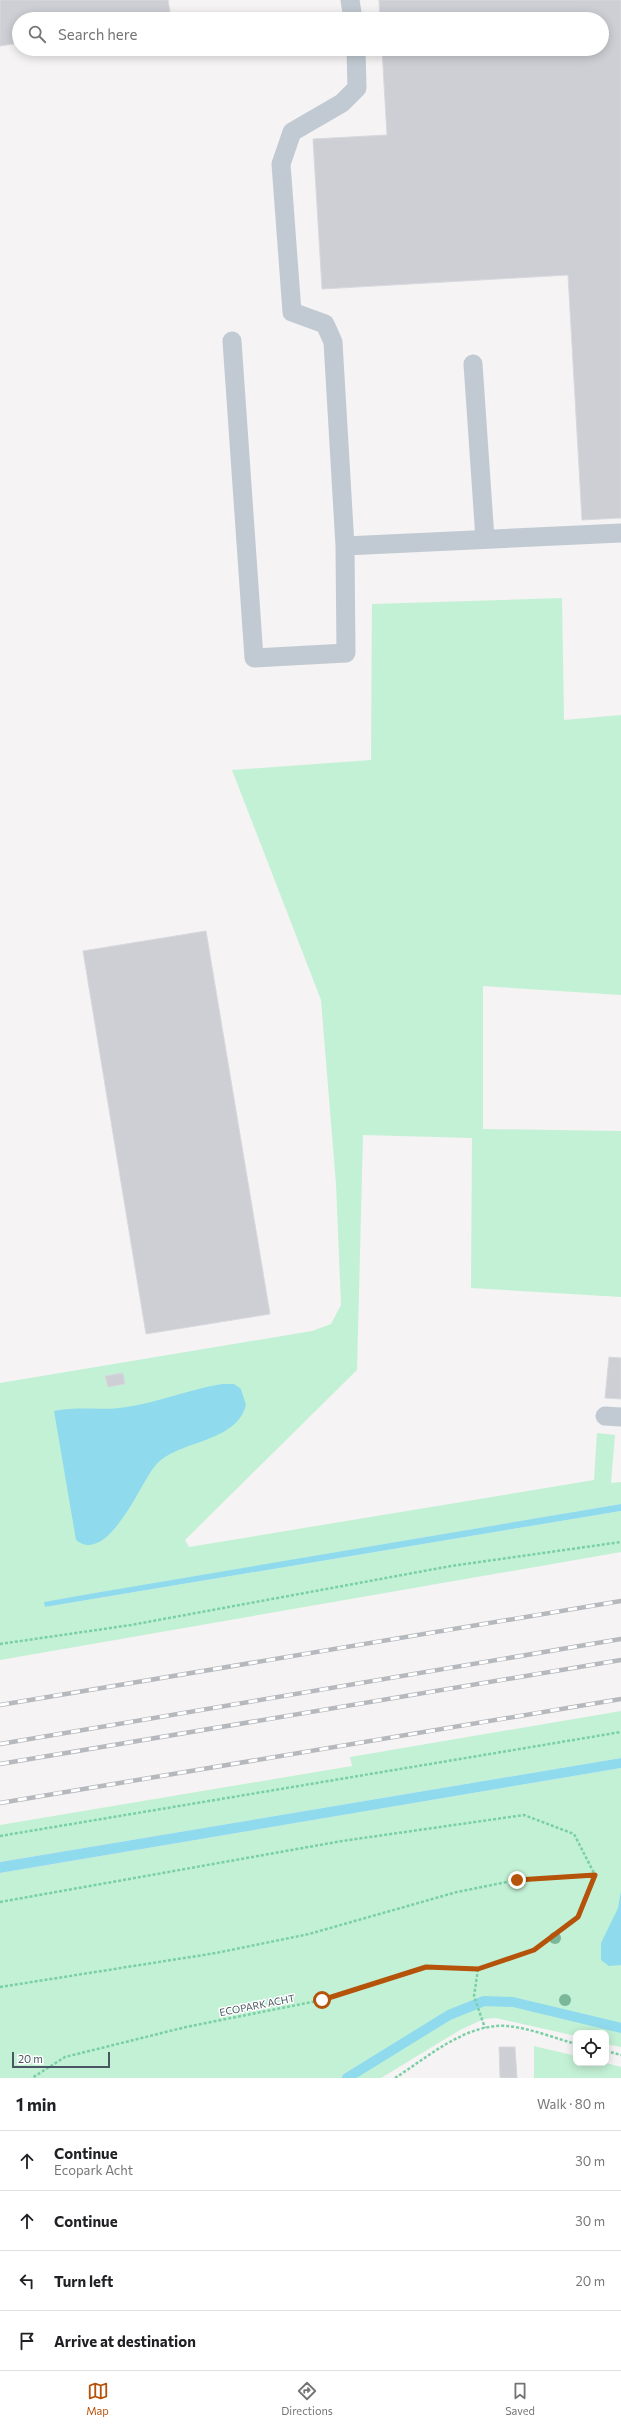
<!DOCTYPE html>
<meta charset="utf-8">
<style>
:root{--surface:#fff;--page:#f2f2f2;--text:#202124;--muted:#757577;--line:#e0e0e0;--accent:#b45309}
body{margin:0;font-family:Commissioner,sans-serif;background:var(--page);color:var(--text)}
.controls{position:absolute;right:12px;bottom:12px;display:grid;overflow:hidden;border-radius:8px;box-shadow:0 2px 10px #0003}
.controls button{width:36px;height:36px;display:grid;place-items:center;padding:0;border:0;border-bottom:1px solid var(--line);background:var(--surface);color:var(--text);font:20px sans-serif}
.scale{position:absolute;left:12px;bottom:10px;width:98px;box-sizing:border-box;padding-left:4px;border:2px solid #4a5661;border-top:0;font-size:11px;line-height:14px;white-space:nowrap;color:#4a5661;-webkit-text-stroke:3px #fff;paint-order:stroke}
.stop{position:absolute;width:12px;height:12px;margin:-9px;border:3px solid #b45309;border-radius:50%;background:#fff}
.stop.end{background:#b45309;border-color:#fff;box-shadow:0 1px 4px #0008}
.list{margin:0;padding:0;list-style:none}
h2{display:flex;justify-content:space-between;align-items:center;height:52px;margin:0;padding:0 16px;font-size:17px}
h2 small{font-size:13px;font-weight:400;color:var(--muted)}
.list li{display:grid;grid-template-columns:26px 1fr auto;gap:12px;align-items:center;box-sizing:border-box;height:60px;padding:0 16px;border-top:1px solid var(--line)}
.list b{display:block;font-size:15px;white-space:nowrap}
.list p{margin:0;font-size:13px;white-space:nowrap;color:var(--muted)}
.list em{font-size:13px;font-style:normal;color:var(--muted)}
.icon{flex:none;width:22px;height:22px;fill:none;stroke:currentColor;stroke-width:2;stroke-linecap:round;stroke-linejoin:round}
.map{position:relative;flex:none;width:621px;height:2078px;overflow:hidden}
.search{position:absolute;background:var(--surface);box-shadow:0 2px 10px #0003;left:12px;right:12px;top:12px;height:44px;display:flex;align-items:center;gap:10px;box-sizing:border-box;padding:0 14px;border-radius:22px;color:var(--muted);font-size:15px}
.sheet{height:292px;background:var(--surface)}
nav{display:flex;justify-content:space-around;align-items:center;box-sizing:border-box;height:56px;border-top:1px solid var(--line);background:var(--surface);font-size:11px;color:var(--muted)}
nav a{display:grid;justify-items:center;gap:2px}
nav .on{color:var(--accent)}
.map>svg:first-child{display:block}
.green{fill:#c3f1d5}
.water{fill:#90daee}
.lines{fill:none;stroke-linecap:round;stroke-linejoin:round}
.stream{stroke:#90daee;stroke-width:10}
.building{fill:#cdcfd5;stroke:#d7d9de}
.path{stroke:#7ad0a6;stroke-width:2.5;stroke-dasharray:3 2;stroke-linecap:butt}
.lane{stroke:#c1cad2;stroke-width:19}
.rail-casing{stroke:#b5b8bd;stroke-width:4.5}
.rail{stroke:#fff;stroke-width:3;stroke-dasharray:9;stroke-linecap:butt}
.tree{fill:#7bb799}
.route{stroke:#b45309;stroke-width:5}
.labels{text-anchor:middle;stroke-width:3;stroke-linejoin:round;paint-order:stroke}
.street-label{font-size:10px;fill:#4a5661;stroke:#fff}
</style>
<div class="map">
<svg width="621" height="2078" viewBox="0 0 621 2078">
<rect width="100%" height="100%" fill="#f5f3f3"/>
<path class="green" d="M562 598 564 720 621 715V995L483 986V1129L621 1131V1297L471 1288 472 1138 363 1135 357 1370 185 1540 189 1547 594 1480 597 1433 615 1435 611 1483 621 1482V1504L45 1602V1607L621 1511V1552L0 1660V1383L312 1331 331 1324 341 1305 336 1184 321 1000 232 770 371 760 372 604Z
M621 1711V1758L0 1862V1825L352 1766 350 1757Z
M621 1768V2047L606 2044V2033H576V2036L496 2018 484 2019 460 2030 381 2078H0V1873Z
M534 2046 576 2056V2063H606L621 2067V2078H534Z"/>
<path class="water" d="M222 1384H234L241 1389 246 1405C236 1444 176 1440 155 1466 141 1482 108 1566 76 1540L54 1411C78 1406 103 1411 127 1407 160 1402 190 1389 222 1384Z
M621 1504V1511L45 1607 44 1602 89 1594Z
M621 1758V1768L0 1873V1862Z
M621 1891V1965L609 1966 601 1960V1943L618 1908Z"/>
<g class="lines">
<path class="stream" d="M347 2078 449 2015 484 2001 513 2002 621 2028"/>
</g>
<path class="building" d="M0 0H168L171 18 19 19V43L0 46Z
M379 0H621V518L582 520 568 275 322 289 313 139 387 135 382 49H602V19H380Z
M206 931 270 1314 146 1334 83 951Z
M609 1357 621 1358V1399L605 1398Z
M123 1373 125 1384 108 1387 105 1376Z
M499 2047H515L517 2078H500Z"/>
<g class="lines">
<path class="path" d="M0 1644 131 1625 451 1566 621 1542
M0 1836 621 1732
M0 1902 342 1841 524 1815 574 1834 595 1875
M478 1969 474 1996 485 2028
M0 1987 216 1953 309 1934 457 1892 517 1880 595 1875 578 1917 534 1950 478 1969 426 1967 322 2000 186 2027 65 2057 32 2078
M606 2051 621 2055
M395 2078C428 2057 466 2023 507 2026 530 2028 554 2038 576 2044"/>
<path class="lane" d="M350 0 353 19
M356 49 357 88 342 103 292 132 281 164 292 312 325 324 333 342 345 546 621 533
M232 341 254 658 346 653 345 546
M473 364 485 539
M605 1416 621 1417"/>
<defs>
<path id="rail" d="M0 1705 621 1601
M0 1744 621 1639
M0 1764 621 1660
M0 1803 621 1699"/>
</defs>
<use href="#rail" class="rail-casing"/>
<use href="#rail" class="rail"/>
</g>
<g class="tree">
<circle cx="555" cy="1938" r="6"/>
<circle cx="565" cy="2000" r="6"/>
</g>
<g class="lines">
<path class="route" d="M322 2000 426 1967 478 1969 534 1950 578 1917 595 1875 517 1880"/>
</g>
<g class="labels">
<g class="street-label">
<text transform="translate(257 2005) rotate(-11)" y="4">ECOPARK ACHT</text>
</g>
</g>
</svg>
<div class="controls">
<button><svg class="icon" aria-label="locate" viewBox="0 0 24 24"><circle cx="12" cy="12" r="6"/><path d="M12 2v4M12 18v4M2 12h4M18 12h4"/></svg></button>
</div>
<div class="scale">20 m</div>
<div class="stop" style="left:322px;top:2000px"></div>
<div class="stop end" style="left:517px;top:1880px"></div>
<div class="search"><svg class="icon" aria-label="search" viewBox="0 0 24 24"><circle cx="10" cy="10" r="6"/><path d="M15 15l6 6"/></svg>Search here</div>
</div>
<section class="sheet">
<h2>1 min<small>Walk · 80 m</small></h2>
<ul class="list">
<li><svg class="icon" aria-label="ahead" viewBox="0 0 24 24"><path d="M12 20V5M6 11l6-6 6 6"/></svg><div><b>Continue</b><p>Ecopark Acht</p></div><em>30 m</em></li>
<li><svg class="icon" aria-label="ahead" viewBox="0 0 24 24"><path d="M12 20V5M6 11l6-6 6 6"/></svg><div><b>Continue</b></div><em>30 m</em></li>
<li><svg class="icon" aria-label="left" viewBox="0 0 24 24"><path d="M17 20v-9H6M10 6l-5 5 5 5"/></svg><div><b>Turn left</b></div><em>20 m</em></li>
<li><svg class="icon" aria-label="arrive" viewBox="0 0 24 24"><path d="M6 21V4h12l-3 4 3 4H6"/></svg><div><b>Arrive at destination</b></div></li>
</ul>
</section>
<nav>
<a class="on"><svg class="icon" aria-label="map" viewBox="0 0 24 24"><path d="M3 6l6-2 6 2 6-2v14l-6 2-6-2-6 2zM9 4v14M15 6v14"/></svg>Map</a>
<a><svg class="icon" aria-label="directions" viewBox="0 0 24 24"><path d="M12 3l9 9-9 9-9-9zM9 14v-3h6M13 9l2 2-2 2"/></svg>Directions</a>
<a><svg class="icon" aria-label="saved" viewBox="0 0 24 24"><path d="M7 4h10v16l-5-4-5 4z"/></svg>Saved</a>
</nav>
